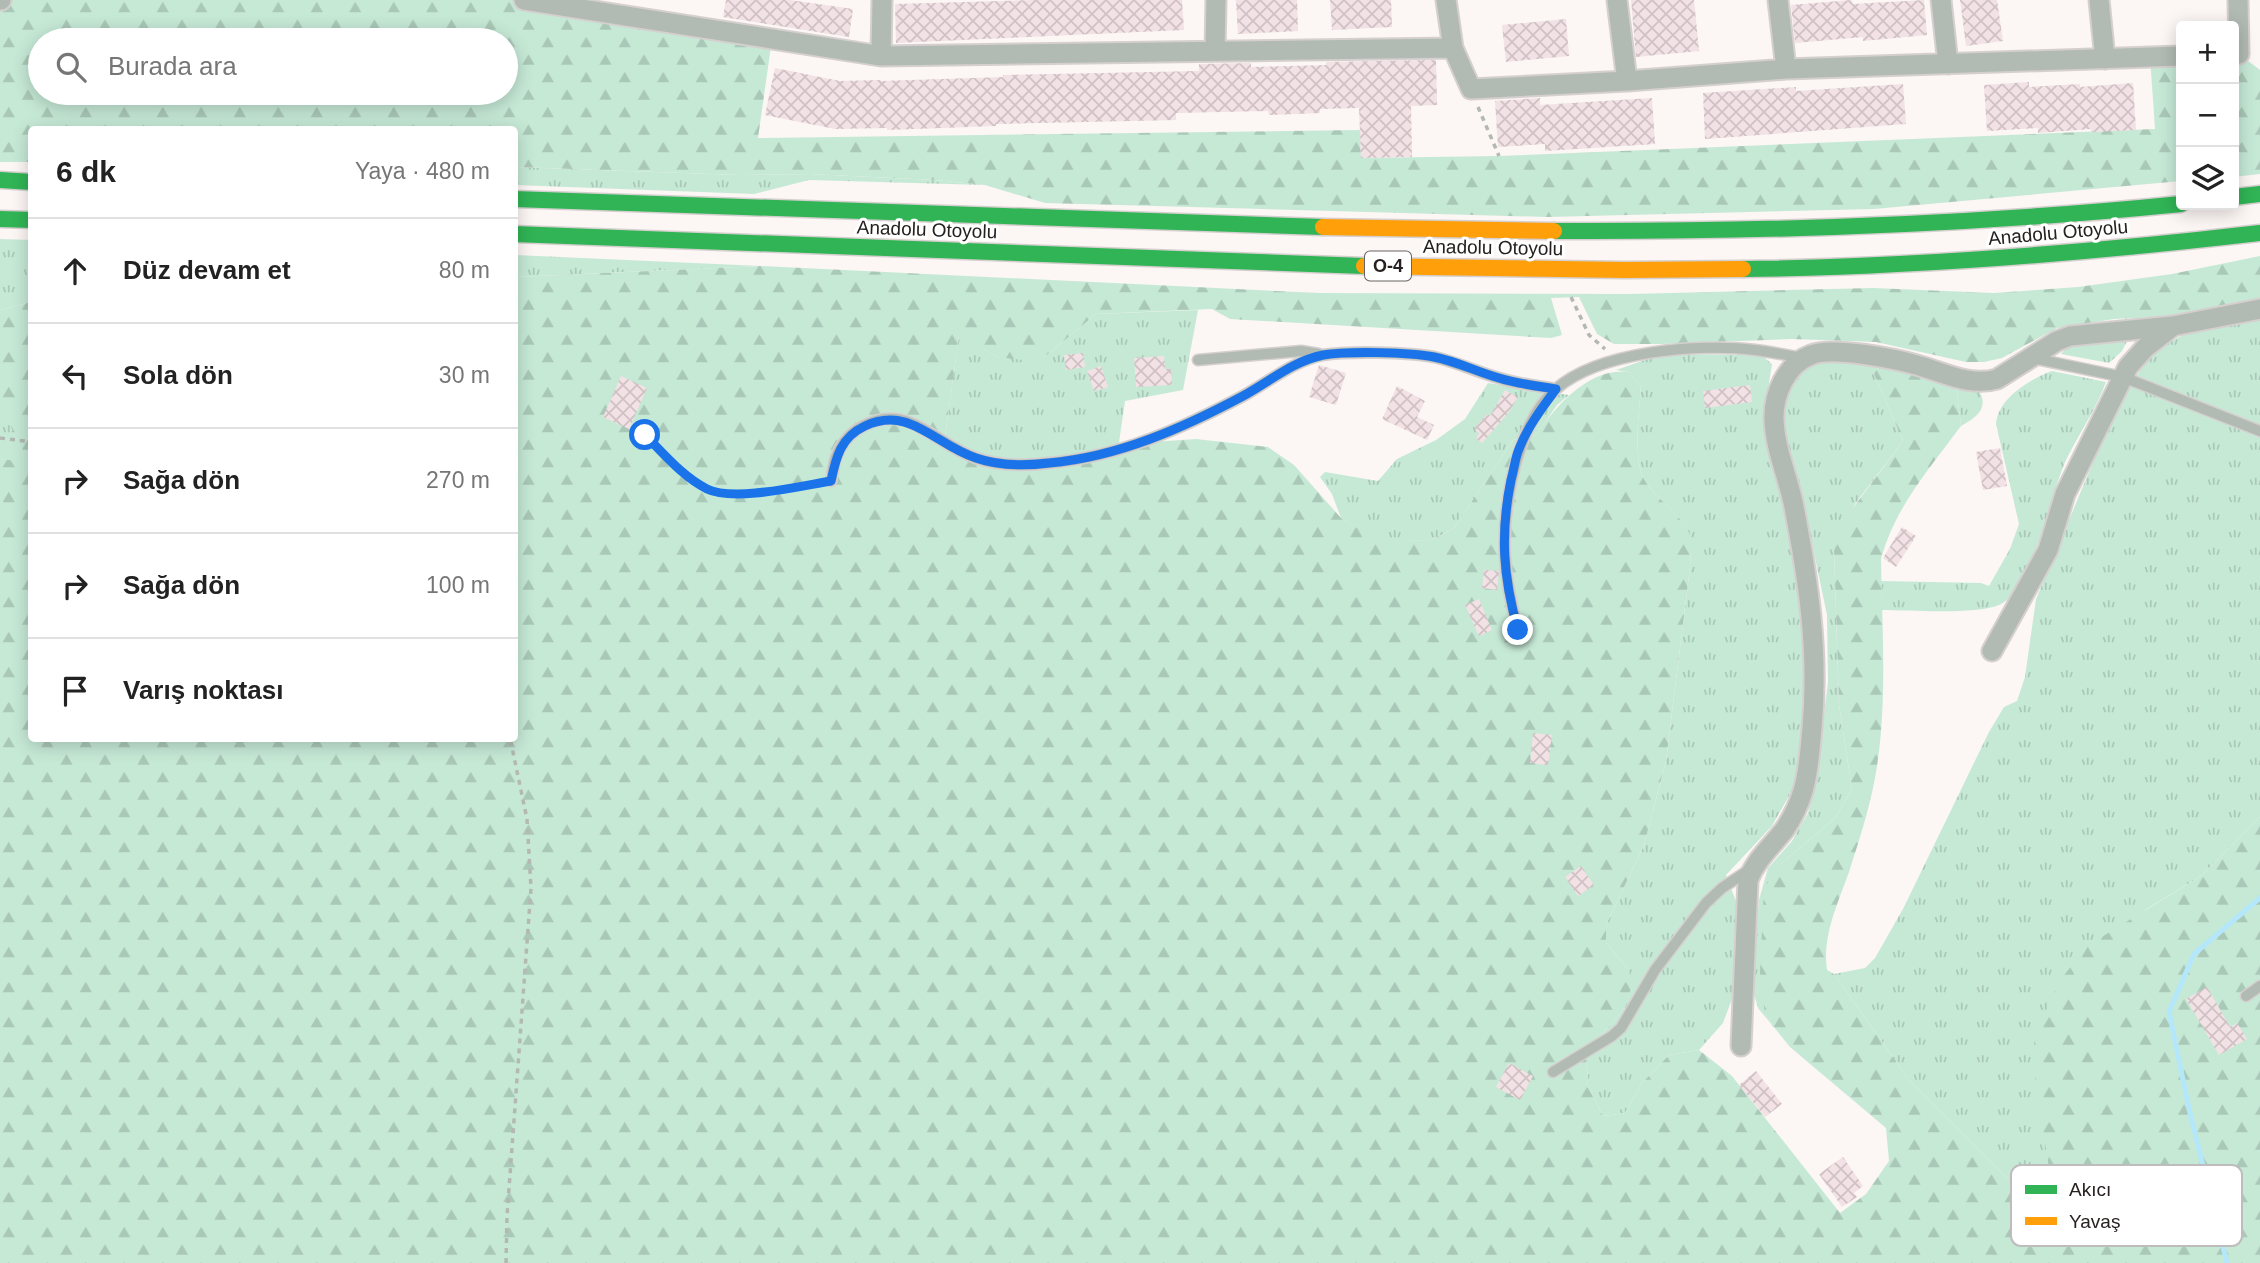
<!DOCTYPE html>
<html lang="tr">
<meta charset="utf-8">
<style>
:root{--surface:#fff;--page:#f2f2f2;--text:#222;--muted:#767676;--line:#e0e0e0}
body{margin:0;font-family:Arial,sans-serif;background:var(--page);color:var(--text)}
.controls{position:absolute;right:21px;top:21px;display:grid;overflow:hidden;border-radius:7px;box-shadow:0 4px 18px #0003}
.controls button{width:63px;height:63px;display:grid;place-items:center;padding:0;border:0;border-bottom:2px solid var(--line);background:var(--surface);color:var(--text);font:35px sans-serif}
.stop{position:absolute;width:21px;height:21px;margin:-16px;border:5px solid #1a73e8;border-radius:50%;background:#fff}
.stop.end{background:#1a73e8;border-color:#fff;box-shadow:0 2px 7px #0008}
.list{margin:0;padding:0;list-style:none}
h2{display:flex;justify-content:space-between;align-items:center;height:91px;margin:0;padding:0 28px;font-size:30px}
h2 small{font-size:23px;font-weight:400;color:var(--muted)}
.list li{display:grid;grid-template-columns:46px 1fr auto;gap:21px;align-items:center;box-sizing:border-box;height:105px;padding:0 28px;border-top:2px solid var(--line)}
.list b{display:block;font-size:26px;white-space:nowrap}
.list em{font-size:23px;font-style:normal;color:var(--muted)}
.icon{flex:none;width:38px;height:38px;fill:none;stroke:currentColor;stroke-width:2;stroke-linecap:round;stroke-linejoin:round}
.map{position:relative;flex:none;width:2260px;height:1263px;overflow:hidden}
.search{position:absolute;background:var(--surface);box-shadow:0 4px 18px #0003;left:28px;top:28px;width:490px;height:77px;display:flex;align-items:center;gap:18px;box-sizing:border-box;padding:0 24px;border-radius:38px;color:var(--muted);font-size:26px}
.panel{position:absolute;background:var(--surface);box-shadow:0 4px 18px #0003;left:28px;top:126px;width:490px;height:616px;border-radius:7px}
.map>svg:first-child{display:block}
.grass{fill:url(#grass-tufts)}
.forest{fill:url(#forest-firs);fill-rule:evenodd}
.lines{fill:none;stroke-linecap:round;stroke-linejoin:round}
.stream{stroke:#b4e7fa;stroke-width:5}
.building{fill:url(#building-cross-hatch)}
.lane-casing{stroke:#d5d0cf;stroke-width:13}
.street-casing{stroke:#d5d0cf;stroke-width:23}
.fast-casing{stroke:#d5d0cf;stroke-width:19}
.slow-casing{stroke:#d5d0cf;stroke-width:19}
.path{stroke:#b4b8b3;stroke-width:3.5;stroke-dasharray:5 5;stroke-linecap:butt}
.lane{stroke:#b1bab3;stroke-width:10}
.street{stroke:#b1bab3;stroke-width:19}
.fast{stroke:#30b455;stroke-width:16}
.slow{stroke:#ff9f0a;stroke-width:16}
.route{stroke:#1a73e8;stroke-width:9}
.labels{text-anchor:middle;stroke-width:6;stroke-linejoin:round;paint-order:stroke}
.shield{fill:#fff;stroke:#676463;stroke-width:2}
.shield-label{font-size:18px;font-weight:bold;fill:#262120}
.street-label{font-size:19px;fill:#262120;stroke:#fff}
.key{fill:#fff;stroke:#bebcbc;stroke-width:2}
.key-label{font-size:19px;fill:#262120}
</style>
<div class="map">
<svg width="2260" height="1263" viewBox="0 0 2260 1263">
<defs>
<pattern id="grass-tufts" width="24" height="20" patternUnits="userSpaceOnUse" patternTransform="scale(1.75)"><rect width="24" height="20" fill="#c6e9d6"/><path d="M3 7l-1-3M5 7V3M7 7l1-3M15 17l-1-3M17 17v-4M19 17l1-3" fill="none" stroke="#aac8b7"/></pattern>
<pattern id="forest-firs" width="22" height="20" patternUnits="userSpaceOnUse" patternTransform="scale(1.75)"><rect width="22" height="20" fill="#c6e9d6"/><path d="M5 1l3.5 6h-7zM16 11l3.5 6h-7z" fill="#aac8b7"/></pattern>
<pattern id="building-cross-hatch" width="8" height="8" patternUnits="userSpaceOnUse" patternTransform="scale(1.75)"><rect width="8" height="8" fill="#f2e1e5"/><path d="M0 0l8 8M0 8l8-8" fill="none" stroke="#cfc1c4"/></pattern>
</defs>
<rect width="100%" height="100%" fill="#fcf6f4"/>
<path class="grass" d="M515 167 740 175 810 174 935 180 985 185 809 180 754 194 515 185Z
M0 239 32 240 31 302 0 310Z
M515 255 761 266 515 277Z
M1198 310 1183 390 1125 401 1118 449 1011 465 944 444 959 335 998 357 1047 355 1096 314Z
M2260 311V817L2201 876 2145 910 2065 1208 2019 1190 1909 1080 1834 974 1865 968 1875 958 1903 909 1989 732 2004 707 2017 701 2025 677 2036 599 2114 412C2125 395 2134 377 2147 362 2173 330 2223 321 2260 311Z
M2114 336 2127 341 2122 351 2109 363 2061 354C2072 340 2098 338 2114 336Z
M1662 354 1761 355 1772 364 1766 403 1765 434 1773 453 1800 572 1806 618 1803 743 1794 787 1772 826 1726 875 1737 904 1735 991 1723 1023 1699 1050 1669 1055 1642 1083 1625 1113 1603 1116 1588 1086 1586 1052 1625 1008 1629 970 1606 943V925L1644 845 1666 761 1690 567C1690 558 1692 548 1690 539 1687 518 1655 499 1644 479 1633 459 1639 410 1641 387L1629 372 1616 370Z
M1846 360 1878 367 1874 374 1903 441 1855 504 1834 550 1839 705 1852 789 1835 818 1781 864 1765 1015 1790 1047 1758 1008 1752 987 1759 900 1768 868 1792 841 1808 813 1817 772 1828 682 1827 615 1811 539 1781 418 1785 393 1797 375 1818 362Z
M2052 371 2106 382C2096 409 2080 432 2067 458 2050 492 2034 590 1999 605 1976 615 1909 610 1882 610L1881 581 1981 583 1989 586 2010 549 2019 524 1996 424C1998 398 2030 379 2052 371Z
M1488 383 1569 395 1557 405 1536 435 1513 440 1454 528 1432 540 1379 542 1341 518 1332 494 1320 477 1325 472 1378 481 1397 459 1436 440 1465 419Z
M1956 385 1978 389C1990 408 1977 417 1961 426Z
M11 407V427L27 463 0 459V408Z"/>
<path class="forest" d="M0 0H524L772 39 758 138 1360 130 1361 158 1499 156 2155 129 2150 57 2181 56V181L1874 209 1547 217 1045 203 985 185 935 180 810 174 740 175 515 167 514 130H32L31 162H0ZM40 40H506V93H40Z
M2239 54 2260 70V174L2234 177V55Z
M2260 256V303L2201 315 2114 319 2057 328 2002 358 1984 362H1966L1876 342 1792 339 1662 344H1614L1597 334 1579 297 1551 298 1562 335 1551 338 1230 319 1212 309 1096 314 1047 355 1023 360 998 357 959 336 944 444 976 458 1050 463 1137 443 1196 439 1268 447 1294 465 1341 518 1379 541 1432 540 1454 528 1513 440 1536 435C1556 406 1589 367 1629 372L1641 387C1639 410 1633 459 1644 479 1655 499 1687 518 1691 539 1692 548 1690 558 1690 567L1666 761 1644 845 1606 925V943L1629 970 1632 985 1625 1008 1586 1052 1588 1086 1603 1116 1625 1113 1642 1083 1669 1055 1699 1050 1732 1076 1840 1213 1866 1194 1889 1161 1886 1128 1790 1047 1765 1015 1760 973 1764 888 1781 864 1835 818 1852 789 1839 705 1834 550 1841 524 1903 441 1874 374 1878 367 1956 385 1961 426C1930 468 1895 507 1881 559 1882 631 1888 707 1875 778 1869 810 1859 841 1849 872 1838 903 1822 936 1827 970L1834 974 1909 1080 2019 1190 2044 1191 2051 1181 2035 1079 2034 1039 2058 983 2087 946 2201 876 2260 817V1263H0V459L26 462 11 427V408H0V310L31 302 32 738H514L515 277 761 266 1319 293 1632 294 1873 288 1994 293 2078 287 2172 274Z"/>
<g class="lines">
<path class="stream" d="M2227 1263 2189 1109 2169 1012 2194 954 2260 898"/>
</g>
<path class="building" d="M726 0H790L853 9 849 37 723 17Z
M1034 0H1182L1184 30 896 43 895 4Z
M1236 0H1297L1298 31 1238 34Z
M1330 0H1391L1392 27 1332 30Z
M1631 0H1694L1699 51 1636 57Z
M1851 0 1853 4 1924 0 1927 35 1863 41V37L1795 43 1791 5Z
M1960 0H1997L2003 41 1966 46Z
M1566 19 1569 56 1506 62 1502 25Z
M1436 60 1437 105 1411 106 1412 157 1361 158 1359 108 1320 109V113L1269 115 1268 111 1176 113V120L996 124V126L887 130V128L835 129 765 115 775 68 840 81 881 80V81L1003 77V75L1199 71V64L1251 63V67L1326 65V62Z
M2029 82V87L2080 84V87L2133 83 2136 130 2092 132 2091 129 2038 133V128L1987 131 1984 85Z
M1903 84 1906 124 1705 139 1703 93 1796 87V91Z
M1540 98V105L1652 98 1655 144 1545 151V144L1498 147 1495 101Z
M1083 353 1085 367 1066 370 1064 355Z
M1164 356 1165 369H1171L1172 385 1136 387 1134 358Z
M1319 365 1346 373 1336 405 1309 397Z
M1101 366 1108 387 1094 391 1087 371Z
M621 376 647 388 629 429 603 417Z
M1750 385 1752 402 1705 408 1703 391Z
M1397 386 1425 401 1417 417 1434 425 1427 440 1382 419Z
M1505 390 1518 397 1509 412 1482 443 1476 439 1479 433 1474 429 1487 414 1490 416Z
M2000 448 2007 486 1983 490 1976 452Z
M1902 527 1916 536 1896 567 1883 558Z
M1484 570 1499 571 1497 590 1482 588Z
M1479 599 1492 630 1479 636 1465 605Z
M1533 733 1552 735 1548 765 1530 763Z
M1581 866 1594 885 1578 896 1565 877Z
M2207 987 2230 1027 2237 1023 2247 1039 2219 1055 2186 999Z
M1509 1063 1533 1076 1520 1100 1496 1087Z
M1756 1071 1782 1104 1765 1117 1739 1085Z
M1843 1157 1863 1186 1854 1193 1857 1197 1842 1207 1819 1174Z"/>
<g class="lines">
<defs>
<path id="lane" d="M2032 358 2123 377 2260 431
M1198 360 1301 351 1319 354
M831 481C833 472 833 463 837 455 848 427 882 411 911 423 933 432 952 450 976 458 999 466 1025 466 1049 463 1118 457 1183 428 1243 396 1269 382 1293 361 1323 355 1348 351 1408 352 1434 357 1457 362 1477 372 1499 378 1518 384 1537 386 1556 389
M1518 630C1503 576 1500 533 1512 478 1519 447 1531 411 1556 389 1599 351 1700 343 1755 350 1771 352 1787 355 1802 358
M2246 996 2260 986
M1553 1072 1612 1036 1621 1028 1655 970 1706 903 1722 888 1749 870"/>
<path id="street" d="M0 0H1
M524 0 881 56 1453 48
M1446 0 1453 48 1471 89 1627 81 1786 69 2181 56
M1617 0 1627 81
M1778 0 1786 69
M1941 0 1948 64
M2099 0 2105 59
M1215 51 1216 0
M2234 55 2239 54 2238 0
M881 56 882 0
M1992 651 2048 550 2065 494 2128 367 2145 348 2173 326
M1741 1046 1748 880C1756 859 1772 846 1785 829 1793 817 1799 804 1803 791 1809 771 1810 749 1812 728 1819 650 1808 578 1793 502 1787 475 1775 448 1774 420 1773 395 1786 364 1811 355 1832 346 1897 359 1920 366 1945 373 1971 387 1997 379L2057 341 2070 336 2173 326 2260 309"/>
<path id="fast" d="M0 180 32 182
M2234 197 2260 194
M514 199 1323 227
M0 219 32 220
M1554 231C1763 232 1972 225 2181 204
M514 234 1364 266
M1743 269C1916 267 2088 253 2260 233"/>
<path id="slow" d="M1323 227 1554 231
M1364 266 1625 270 1743 269"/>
</defs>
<use href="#lane" class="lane-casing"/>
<use href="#street" class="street-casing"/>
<use href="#fast" class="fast-casing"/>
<use href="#slow" class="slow-casing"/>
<path class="path" d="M1478 107 1499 156
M1571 297 1589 335 1605 349
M645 435C664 454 694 491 722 494 753 498 788 487 819 483
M0 438 32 442
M506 1263 507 1216 531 888 527 819 510 738"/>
<use href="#lane" class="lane"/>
<use href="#street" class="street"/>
<use href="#fast" class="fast"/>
<use href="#slow" class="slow"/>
</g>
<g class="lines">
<path class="route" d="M645 435C664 454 683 477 707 489 734 502 800 486 831 481 836 457 841 437 865 426 910 405 935 445 976 458 999 466 1025 466 1049 463 1118 457 1183 428 1243 396 1269 382 1293 361 1323 355 1348 351 1409 352 1434 357 1456 361 1477 372 1499 378 1518 384 1537 386 1556 389 1542 408 1528 426 1519 449 1515 458 1514 470 1511 480 1500 534 1503 577 1518 630"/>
</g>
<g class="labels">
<rect class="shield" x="1365" y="251.5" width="46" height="29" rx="5"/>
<g class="shield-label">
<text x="1388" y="272">O-4</text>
</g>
<g class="street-label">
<text transform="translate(927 229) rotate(2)" y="7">Anadolu Otoyolu</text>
<text transform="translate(2058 232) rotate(-5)" y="7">Anadolu Otoyolu</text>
<text transform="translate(1493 247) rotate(1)" y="7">Anadolu Otoyolu</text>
</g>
</g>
<rect x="2011" y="1165" width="231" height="81" rx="10" class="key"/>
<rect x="2025" y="1185" width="32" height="9" fill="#30b455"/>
<rect x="2025" y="1217" width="32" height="8" fill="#ff9f0a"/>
<g class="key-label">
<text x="2069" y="1196">Akıcı</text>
<text x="2069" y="1228">Yavaş</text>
</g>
</svg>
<div class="controls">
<button>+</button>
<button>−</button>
<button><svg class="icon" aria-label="layers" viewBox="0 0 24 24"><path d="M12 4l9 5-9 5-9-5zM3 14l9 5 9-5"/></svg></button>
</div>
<div class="stop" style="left:645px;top:435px"></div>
<div class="stop end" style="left:1518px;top:630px"></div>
<div class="search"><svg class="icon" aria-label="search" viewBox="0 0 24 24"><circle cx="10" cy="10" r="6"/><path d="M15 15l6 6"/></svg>Burada ara</div>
<section class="panel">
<h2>6 dk<small>Yaya · 480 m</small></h2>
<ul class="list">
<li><svg class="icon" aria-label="ahead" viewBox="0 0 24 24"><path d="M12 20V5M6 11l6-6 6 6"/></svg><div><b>Düz devam et</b></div><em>80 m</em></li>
<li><svg class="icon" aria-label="left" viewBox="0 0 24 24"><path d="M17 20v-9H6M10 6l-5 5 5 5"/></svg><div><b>Sola dön</b></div><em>30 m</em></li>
<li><svg class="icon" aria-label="right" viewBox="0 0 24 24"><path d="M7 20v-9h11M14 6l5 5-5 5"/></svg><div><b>Sağa dön</b></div><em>270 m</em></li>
<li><svg class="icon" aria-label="right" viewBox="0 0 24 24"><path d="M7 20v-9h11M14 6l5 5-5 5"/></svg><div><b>Sağa dön</b></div><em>100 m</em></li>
<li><svg class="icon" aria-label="arrive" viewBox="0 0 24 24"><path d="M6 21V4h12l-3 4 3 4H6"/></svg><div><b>Varış noktası</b></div></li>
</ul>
</section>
</div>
